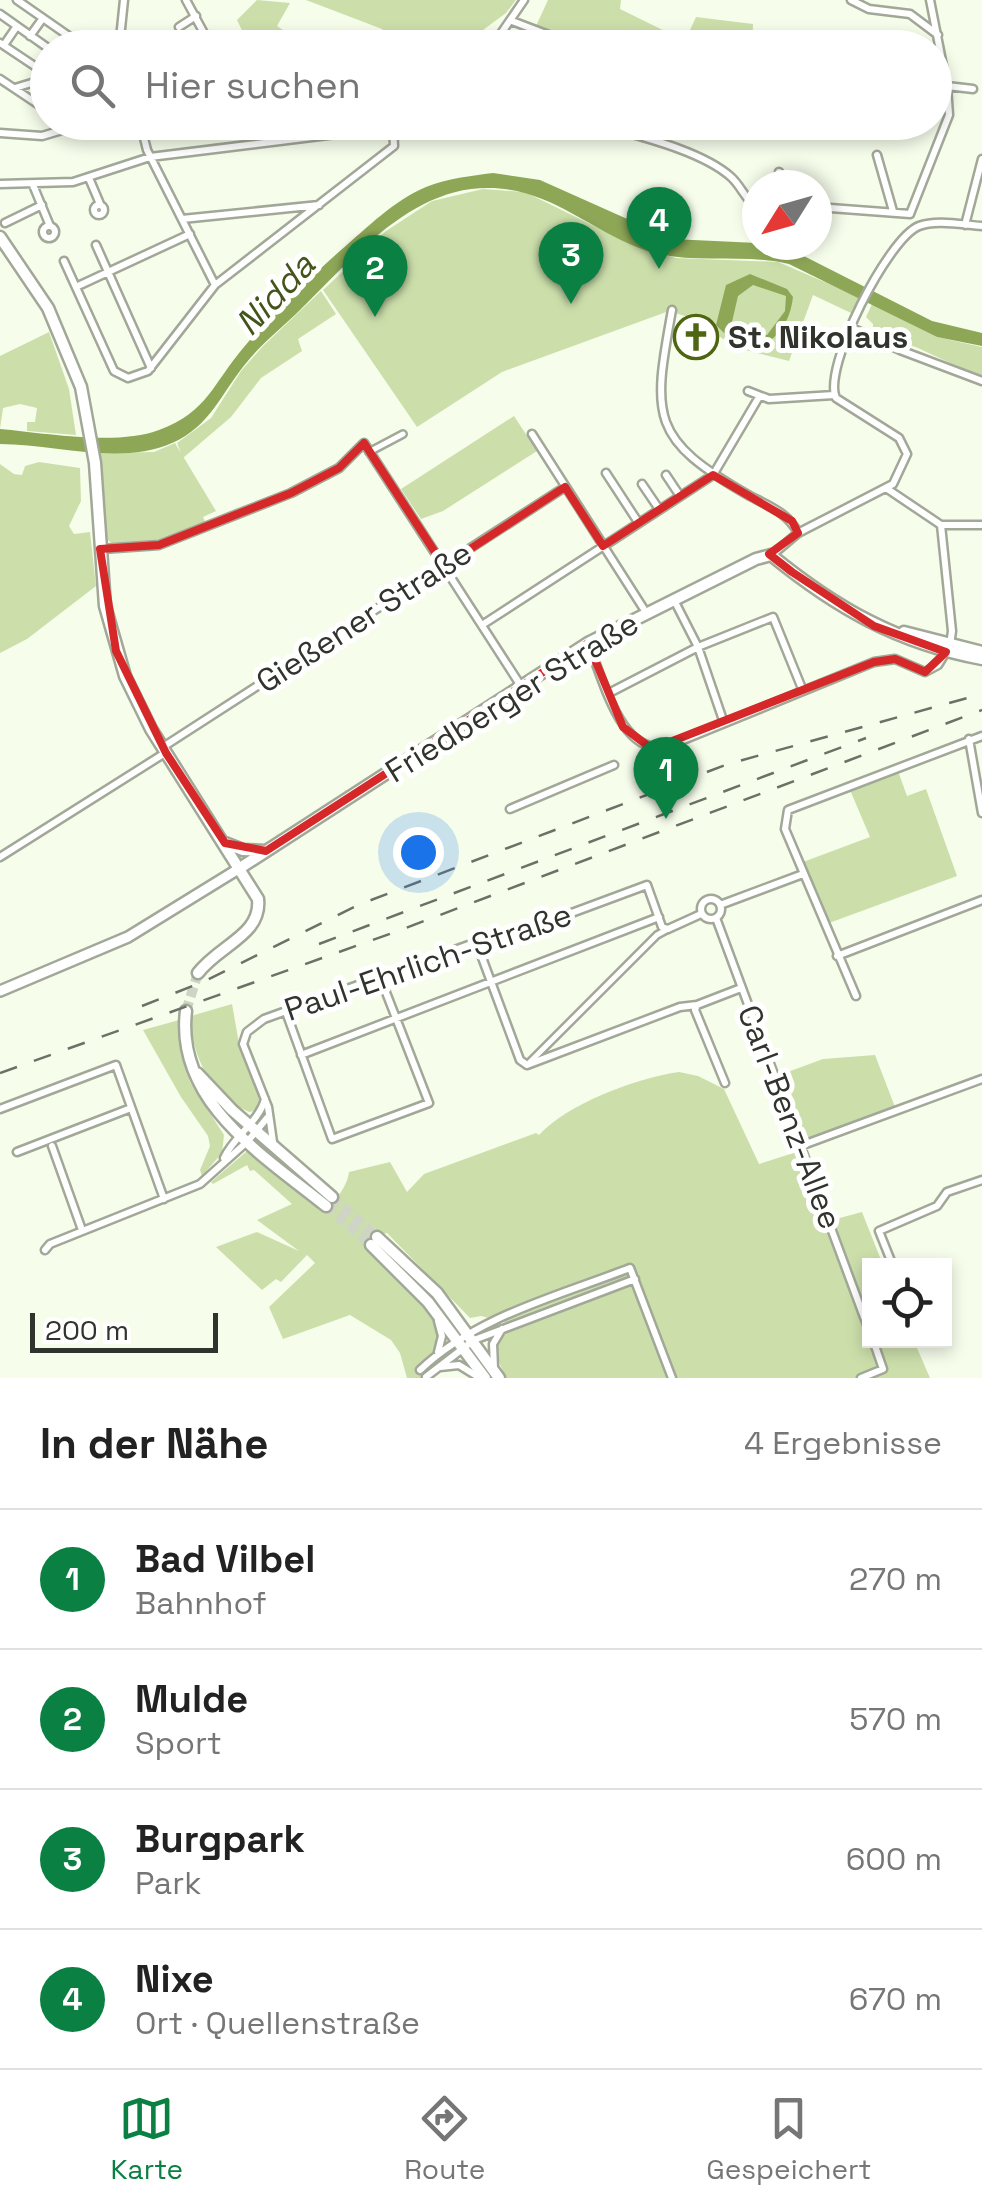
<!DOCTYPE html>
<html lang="de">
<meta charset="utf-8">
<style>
:root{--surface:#fff;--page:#f2f2f2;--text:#222;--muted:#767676;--line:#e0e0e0;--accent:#0b8043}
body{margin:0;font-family:"Space Grotesk",sans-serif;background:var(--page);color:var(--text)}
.controls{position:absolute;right:30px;bottom:30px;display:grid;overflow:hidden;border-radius:0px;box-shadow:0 5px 15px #0003}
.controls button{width:90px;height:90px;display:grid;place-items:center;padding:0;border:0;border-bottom:2px solid var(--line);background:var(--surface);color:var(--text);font:50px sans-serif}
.compass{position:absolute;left:742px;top:170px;width:90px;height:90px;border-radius:50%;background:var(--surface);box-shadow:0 5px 15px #0003;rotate:233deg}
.scale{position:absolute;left:30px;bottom:25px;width:188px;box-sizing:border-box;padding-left:10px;border:5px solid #31332d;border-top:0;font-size:28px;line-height:35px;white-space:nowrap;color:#31332d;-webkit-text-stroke:8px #fff;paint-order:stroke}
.you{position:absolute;left:418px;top:852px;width:35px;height:35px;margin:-25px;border:8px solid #fff;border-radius:50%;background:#1a73e8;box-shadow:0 0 0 15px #1a73e833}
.badge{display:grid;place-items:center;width:65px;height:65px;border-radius:50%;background:var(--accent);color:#fff;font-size:32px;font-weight:700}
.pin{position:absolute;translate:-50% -82px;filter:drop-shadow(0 2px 5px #0008)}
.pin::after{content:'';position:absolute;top:52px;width:35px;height:30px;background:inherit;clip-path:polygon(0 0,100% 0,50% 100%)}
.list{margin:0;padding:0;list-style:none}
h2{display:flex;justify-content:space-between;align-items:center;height:130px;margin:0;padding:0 40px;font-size:42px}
h2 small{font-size:32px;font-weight:400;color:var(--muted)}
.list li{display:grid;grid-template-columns:65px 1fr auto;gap:30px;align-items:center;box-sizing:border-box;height:140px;padding:0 40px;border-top:2px solid var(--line)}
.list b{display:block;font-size:38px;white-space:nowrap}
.list p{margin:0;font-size:32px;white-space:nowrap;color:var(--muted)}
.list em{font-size:32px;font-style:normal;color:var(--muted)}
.icon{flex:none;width:55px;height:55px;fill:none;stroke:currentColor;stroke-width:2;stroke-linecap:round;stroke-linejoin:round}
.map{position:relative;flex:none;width:982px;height:1378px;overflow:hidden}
.search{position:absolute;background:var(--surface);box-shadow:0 5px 15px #0003;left:30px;right:30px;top:30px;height:110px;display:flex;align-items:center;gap:25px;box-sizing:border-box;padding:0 35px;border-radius:55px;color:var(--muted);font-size:38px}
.sheet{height:690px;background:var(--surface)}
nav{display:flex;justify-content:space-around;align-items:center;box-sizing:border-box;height:140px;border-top:2px solid var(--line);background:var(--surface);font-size:28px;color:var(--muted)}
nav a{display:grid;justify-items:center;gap:5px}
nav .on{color:var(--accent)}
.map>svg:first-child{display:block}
.green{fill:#ccdfab}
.water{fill:#8da757;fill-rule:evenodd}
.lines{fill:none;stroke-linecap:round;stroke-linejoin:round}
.secondary-tunnel{stroke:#cfd5c5;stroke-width:10;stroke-dasharray:10 5;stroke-linecap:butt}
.pedestrian-casing{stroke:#a2a898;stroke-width:10}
.minor-casing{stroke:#a2a898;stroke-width:11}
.tertiary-casing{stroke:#a2a898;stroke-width:14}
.secondary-casing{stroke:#a2a898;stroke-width:15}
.pedestrian{stroke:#fff;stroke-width:5}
.minor{stroke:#fff;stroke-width:6}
.tertiary{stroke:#fff;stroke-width:9}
.secondary{stroke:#fff;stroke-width:10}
.rail{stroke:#6d7067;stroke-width:2.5;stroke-dasharray:18 18;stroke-linecap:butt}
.marked{fill:none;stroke:#d62828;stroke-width:8;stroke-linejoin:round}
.labels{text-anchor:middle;stroke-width:10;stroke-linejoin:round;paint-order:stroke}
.poi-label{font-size:32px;font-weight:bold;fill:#31332d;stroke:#fff;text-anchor:start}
.street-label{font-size:32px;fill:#31332d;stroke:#fff}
.water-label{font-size:35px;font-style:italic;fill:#44551b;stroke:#fff}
</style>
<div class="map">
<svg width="982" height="1378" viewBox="0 0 982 1378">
<rect width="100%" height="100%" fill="#f6fdeb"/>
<path class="green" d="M257 0 290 3 277 26 296 39 292 47H250L237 20Z
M306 0H516L506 13 483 30 477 47 391 48V38L382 29Z
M548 0H621L620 9 685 41 696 17 753 24 752 47H575L576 45 536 26Z
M483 189 525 192 639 248 676 258 778 262 860 297 851 313 813 295 789 361 734 347 697 320 669 311 502 372 417 427 323 290 386 231 432 201Z
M321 291 336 314 298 339 302 351 261 378 231 417 183 458 177 443 211 418 241 371 262 347Z
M872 304 937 337 982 347V378L918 348 873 332V324L866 317Z
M49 332 69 389 76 435 27 431V422H35L37 408 20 404 3 408 0 429V356Z
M514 416 537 451 443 511 421 519 401 489Z
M175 443 216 511 203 517 206 524 157 543 112 544 106 538 100 453 154 452Z
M39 462 80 468 81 501 69 526 74 534 90 532 96 586 27 639 0 653V464L14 474 22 475 25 466Z
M898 771 907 796 926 789 957 876 829 923 803 862 870 837 850 790Z
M232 1004 240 1049 259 1099 255 1111 249 1112C211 1094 191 1057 191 1016Z
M179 1020 180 1038 190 1082 224 1135 222 1153 202 1176 200 1170 210 1146 208 1136 181 1097 143 1030Z
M875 1055 895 1107 805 1140 785 1073 823 1059Z
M679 1072 698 1076 724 1089 759 1164 806 1149 836 1219 862 1212 883 1265 870 1266V1340L914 1341 930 1378H507C492 1353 492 1339 518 1326L481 1316 470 1318 387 1233 379 1235 368 1245 369 1253 374 1257 377 1255 433 1317 439 1329 437 1349 418 1369 426 1378H407L400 1353 391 1340 350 1315 283 1339 269 1307 315 1263 307 1255 281 1282 276 1279 262 1290 216 1247 257 1232 299 1251 257 1220 292 1204 254 1170 250 1171 247 1165 213 1184 211 1182 247 1151 254 1152 317 1203 318 1210C334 1206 347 1187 349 1172L390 1162 407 1192 424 1174 536 1133 539 1135C566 1105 635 1078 679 1072Z"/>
<path class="water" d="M493 173 540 180 672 239 757 243 790 249 932 321 982 333V346L937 337 789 264C740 252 687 267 639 248 579 224 542 181 471 189 402 198 348 263 301 309 283 327 263 342 247 362 221 393 211 426 172 443 120 466 55 444 0 444V429C45 433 117 446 159 430 208 412 213 383 244 347 274 312 307 280 341 250 368 227 393 201 426 187 448 178 471 176 493 173Z
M750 274 787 289 793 297C790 322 779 337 758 349L728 337 716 325 726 285ZM753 285 786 296 785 311 767 335 732 322 738 296Z"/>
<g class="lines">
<path class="secondary-tunnel" d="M186 1011 198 973
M332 1197 377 1237
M326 1206 371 1245"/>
<defs>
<path id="pedestrian" d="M369 452 403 434
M527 1065 657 935 668 929"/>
<path id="minor" d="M17 0 86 48
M186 0 212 48
M851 0 869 9 910 14 938 35
M0 14 48 48
M512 21 567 42
M179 27 196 16
M30 36 43 18
M0 43 48 75
M4 45 17 26
M119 48 124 0
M491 48 524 0
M0 79 48 111
M947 86 973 89
M15 88 48 78
M140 122 147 150 215 285
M590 122C630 134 700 149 731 177 742 187 745 200 757 207
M0 133 42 136 89 122
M877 155 893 211
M779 172V185
M89 178 100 204
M0 184 73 182 150 157 393 127 617 130
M33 185 50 226
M94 210a5 5 0 1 1 10 0a5 5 0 1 1-10 0Z
M817 207 910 214
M910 214 949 115 947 86 930 0
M182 219 319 205
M5 223 42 205
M965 225 982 159
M43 232a6 6 0 1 1 12 0a6 6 0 1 1-12 0Z
M96 245 151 368
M64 261 114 371 128 378 148 371 215 285 394 146 393 127
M78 286 190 234
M672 310C652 418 650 439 750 496 769 506 788 513 798 533
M852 328 900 350 982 381
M748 391 769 399 834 395
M532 434 647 614
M606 473 638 522
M666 475 680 496
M642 484 659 509
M886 488 941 525 952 631 950 645
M941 525H982
M102 549 159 545 291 493 339 468 364 443 521 686
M772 555 798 533 893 484 907 454 899 438 836 398C822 368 888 238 919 226 936 219 964 225 982 226
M674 600 698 647 724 723
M482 625 713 475 759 397
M588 643C603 677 621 762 671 745L874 662 895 659 925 672 938 665 946 652
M609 693 698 647 773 617 803 691
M969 739 982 813
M163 747 565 487
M510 809 614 765
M0 857 165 753
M701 909a10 10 0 1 1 20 0a10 10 0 1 1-20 0Z
M720 905 803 874
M716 918 864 1317
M477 944 520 1060 527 1065 680 1007 697 1005
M837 956 982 900
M856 996 785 829 788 810 982 736
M286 1012 332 1139 429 1103 380 977
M301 1055 659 917
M725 1083 695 1010 697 1005 741 988
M0 1109 116 1065 164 1199
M273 1142 268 1107 243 1044 247 1032 264 1019 474 943 488 944 647 885 662 927 668 929 701 914
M803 1145 982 1079
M52 1146 82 1230
M17 1152 131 1108
M224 1158C234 1136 259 1122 265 1099
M45 1250 50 1244 200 1184 248 1141 267 1118
M893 1266 879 1231 937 1206 947 1192 982 1180
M870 1308 864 1317 870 1332
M438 1321 442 1336 438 1352
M440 1367 459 1365 480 1378
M494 1368 493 1344 502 1329
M420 1370C477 1316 558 1296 630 1268L672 1378
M426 1377 474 1340 635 1279
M861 1378 883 1369 873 1340"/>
<path id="tertiary" d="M0 991 128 937 240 868"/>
<path id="secondary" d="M0 237 48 308 81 387 95 463 105 606 125 676 151 729 258 899C262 935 219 945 198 973
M904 632 982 652
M225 843 243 850 265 851
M240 868 588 643 756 559 771 555C837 609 898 643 982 659
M186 1011C175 1102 264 1156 326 1206
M197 1073 232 1110 332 1197
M377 1237 437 1293 499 1378
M371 1245 428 1302 485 1378"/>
</defs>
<use href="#pedestrian" class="pedestrian-casing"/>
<use href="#minor" class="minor-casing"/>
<use href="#tertiary" class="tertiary-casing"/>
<use href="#secondary" class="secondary-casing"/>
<use href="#pedestrian" class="pedestrian"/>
<use href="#minor" class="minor"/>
<use href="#tertiary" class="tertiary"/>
<use href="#secondary" class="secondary"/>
<path class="rail" d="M319 944 866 738
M142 1006 205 981 358 905 728 764 982 694
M0 1073 395 932 982 710"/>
</g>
<path class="marked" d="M364 443 444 566 565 487 603 546 713 475 792 521 798 533 769 554 792 572 874 626 946 652 925 672 895 659 874 662 652 749 623 727 588 643 266 851 225 843 166 753 116 651 100 549 159 545 291 493 339 468Z"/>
<defs>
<symbol id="church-ring" viewBox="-11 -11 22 22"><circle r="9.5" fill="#fff" stroke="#4f6512" stroke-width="1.5"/><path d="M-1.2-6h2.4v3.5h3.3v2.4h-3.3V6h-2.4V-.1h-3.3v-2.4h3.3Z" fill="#4f6512"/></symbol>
</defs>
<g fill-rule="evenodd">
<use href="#church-ring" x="671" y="312" width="50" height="50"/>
</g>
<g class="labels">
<g class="poi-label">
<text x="728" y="348">St. Nikolaus</text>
</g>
<g class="street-label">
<text transform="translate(364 617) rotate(-33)" y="11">Gießener Straße</text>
<text transform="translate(512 697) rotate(-32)" y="11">Friedberger Straße</text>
<text transform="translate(428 962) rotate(-19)" y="11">Paul-Ehrlich-Straße</text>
<text transform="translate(790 1117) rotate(69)" y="11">Carl-Benz-Allee</text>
</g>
<g class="water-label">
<text transform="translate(275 294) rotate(-47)" y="12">Nidda</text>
</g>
</g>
</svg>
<div class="controls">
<button><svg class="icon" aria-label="locate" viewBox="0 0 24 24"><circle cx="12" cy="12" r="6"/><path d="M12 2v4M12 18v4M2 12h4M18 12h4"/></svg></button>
</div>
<svg class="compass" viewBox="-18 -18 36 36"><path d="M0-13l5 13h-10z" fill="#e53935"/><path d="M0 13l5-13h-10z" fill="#767676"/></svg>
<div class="scale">200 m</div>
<div class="you"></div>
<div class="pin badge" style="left:666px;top:819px">1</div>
<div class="pin badge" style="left:375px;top:317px">2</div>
<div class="pin badge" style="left:571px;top:304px">3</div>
<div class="pin badge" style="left:659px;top:269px">4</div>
<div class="search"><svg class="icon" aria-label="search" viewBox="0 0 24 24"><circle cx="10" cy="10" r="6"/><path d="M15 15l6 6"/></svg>Hier suchen</div>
</div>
<section class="sheet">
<h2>In der Nähe<small>4 Ergebnisse</small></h2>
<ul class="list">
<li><span class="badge">1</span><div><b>Bad Vilbel</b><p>Bahnhof</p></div><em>270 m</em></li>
<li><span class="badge">2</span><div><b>Mulde</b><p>Sport</p></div><em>570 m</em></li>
<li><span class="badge">3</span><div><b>Burgpark</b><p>Park</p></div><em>600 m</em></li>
<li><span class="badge">4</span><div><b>Nixe</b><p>Ort · Quellenstraße</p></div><em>670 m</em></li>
</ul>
</section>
<nav>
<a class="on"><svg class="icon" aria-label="map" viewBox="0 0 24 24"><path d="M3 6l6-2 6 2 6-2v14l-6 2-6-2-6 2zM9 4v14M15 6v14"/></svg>Karte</a>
<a><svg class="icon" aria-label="directions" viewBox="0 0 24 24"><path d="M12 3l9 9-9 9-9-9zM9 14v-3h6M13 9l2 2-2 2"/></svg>Route</a>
<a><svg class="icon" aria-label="saved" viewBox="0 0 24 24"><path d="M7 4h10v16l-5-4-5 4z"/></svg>Gespeichert</a>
</nav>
